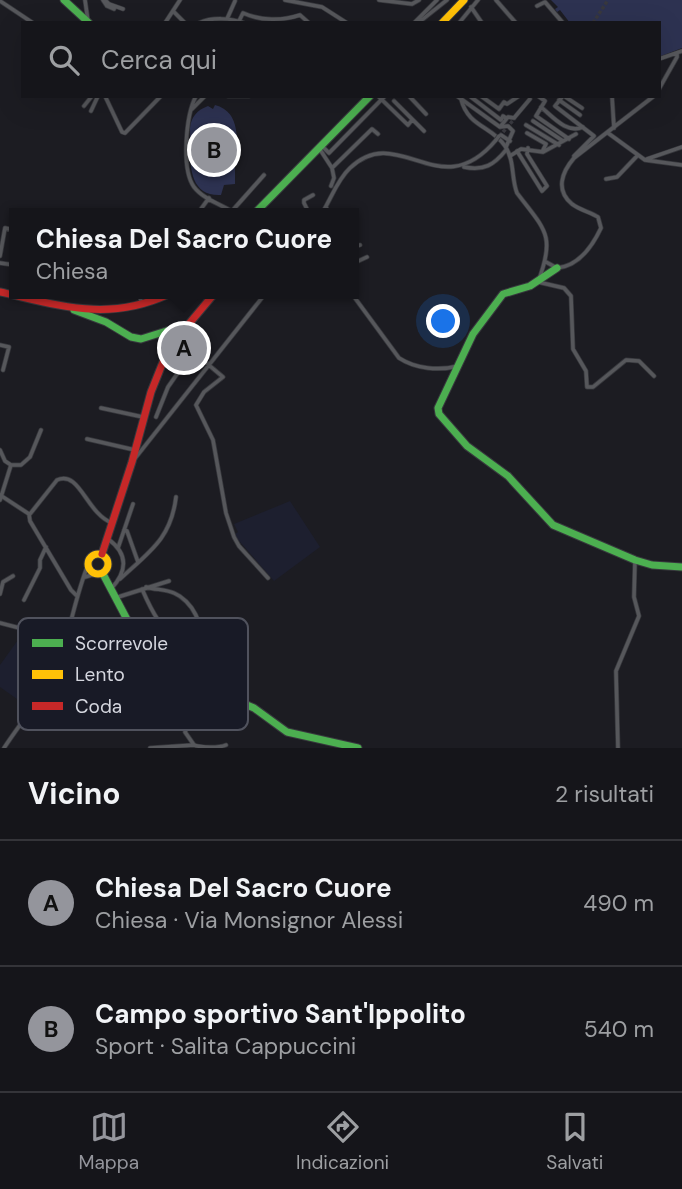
<!DOCTYPE html>
<html lang="it">
<meta charset="utf-8">
<style>
:root{--surface:#15151a;--page:#222227;--text:#f1f3f6;--muted:#9d9fa2;--line:#343439;--accent:#94959c}
body{margin:0;font-family:"DM Sans",sans-serif;background:var(--page);color:var(--text)}
.you{position:absolute;left:444px;top:322px;width:24px;height:24px;margin:-18px;border:5px solid #fff;border-radius:50%;background:#1a73e8;box-shadow:0 0 0 10px #1a73e833}
.badge{display:grid;place-items:center;width:46px;height:46px;border-radius:50%;background:var(--accent);color:#111;font-size:23px;font-weight:700}
.pin{position:absolute;translate:-50% -50%;border:4px solid #fff;box-shadow:0 2px 7px #0006}
.popup{position:absolute;left:9px;top:208px;width:350px;height:91px;box-sizing:border-box;display:grid;place-content:center;border-radius:0px;background:var(--surface);filter:drop-shadow(0 2px 5px #0005);font-size:23px;white-space:nowrap;color:var(--muted)}
.popup b{font-size:26px;color:var(--text)}
.popup::after{content:'';position:absolute;left:50%;top:100%;margin-left:-14px;border:14px solid transparent;border-top-color:var(--surface)}
.list{margin:0;padding:0;list-style:none}
h2{display:flex;justify-content:space-between;align-items:center;height:91px;margin:0;padding:0 28px;font-size:30px}
h2 small{font-size:23px;font-weight:400;color:var(--muted)}
.list li{display:grid;grid-template-columns:46px 1fr auto;gap:21px;align-items:center;box-sizing:border-box;height:126px;padding:0 28px;border-top:2px solid var(--line)}
.list b{display:block;font-size:26px;white-space:nowrap}
.list p{margin:0;font-size:23px;white-space:nowrap;color:var(--muted)}
.list em{font-size:23px;font-style:normal;color:var(--muted)}
.icon{flex:none;width:38px;height:38px;fill:none;stroke:currentColor;stroke-width:2;stroke-linecap:round;stroke-linejoin:round}
.map{position:relative;flex:none;width:682px;height:748px;overflow:hidden}
.search{position:absolute;background:var(--surface);box-shadow:0 7px 28px #0002;left:21px;right:21px;top:21px;height:77px;display:flex;align-items:center;gap:18px;box-sizing:border-box;padding:0 24px;border-radius:0px;color:var(--muted);font-size:26px}
.sheet{height:343px;background:var(--surface)}
nav{display:flex;justify-content:space-around;align-items:center;box-sizing:border-box;height:98px;border-top:2px solid var(--line);background:var(--surface);font-size:19px;color:var(--muted)}
nav a{display:grid;justify-items:center;gap:4px}
nav .on{color:var(--accent)}
.map>svg:first-child{display:block}
.built{fill:#1d1f2f}
.green{fill:#2d3251}
.lines{fill:none;stroke-linecap:round;stroke-linejoin:round}
.street-tunnel{stroke:#38383e;stroke-width:3.5;stroke-dasharray:3.5 2;stroke-linecap:butt}
.street-casing{stroke:#37383d;stroke-width:5}
.fast-casing{stroke:#37383d;stroke-width:9}
.slow-casing{stroke:#37383d;stroke-width:9}
.jam-casing{stroke:#37383d;stroke-width:9}
.street{stroke:#56575b;stroke-width:3.5}
.fast{stroke:#4caf50;stroke-width:7}
.slow{stroke:#ffc107;stroke-width:7}
.jam{stroke:#c62828;stroke-width:7}
.street-bridge-casing{stroke:#37383d;stroke-width:5;stroke-linecap:butt}
.street-bridge{stroke:#56575b;stroke-width:3.5}
.key{fill:#181a26;stroke:#50525d;stroke-width:2}
.key-label{font-size:19px;fill:#d4d6de}
</style>
<div class="map">
<svg width="682" height="748" viewBox="0 0 682 748">
<rect width="100%" height="100%" fill="#1c1c22"/>
<path class="built" d="M290 501 320 547 274 581 234 535 238 532 234 524Z
M23 633 55 642 49 657 17 699 0 687V665Z"/>
<path class="green" d="M551 0H682V48L659 57V23H570L560 10 557 12 555 9 558 7Z
M215 105C242 112 236 142 238 164L235 165V184L224 185 221 195H219C184 195 191 153 190 128 191 117 197 110 208 106L213 109Z"/>
<g class="lines">
<path class="street-tunnel" d="M593 23 608 0
M503 132 515 118"/>
<defs>
<path id="street" d="M85 0 88 21
M103 0 107 6 114 9
M105 0 109 4 123 9
M285 0 322 7 347 23
M379 0 412 4 419 0
M496 0 516 23
M0 1 33 23
M537 6 545 2 563 23
M471 7 482 23
M174 12 185 23
M227 19 235 1
M239 21 243 13C261 21 282 21 300 15L309 23
M165 23 180 0
M199 23C212 17 231 18 244 23
M414 23 437 0
M418 23 447 0
M459 23 478 0
M659 59 682 51
M659 89 677 57V53
M105 96 122 132 125 133 161 96
M196 96C186 115 181 169 194 187 203 199 222 205 235 213
M228 96H249
M378 96 408 125 412 120
M409 96 426 114
M457 96 500 127
M481 96 499 109 504 102 507 104 519 96
M538 96 545 101 536 116 569 139
M563 96 555 106 594 136 574 156
M564 96 582 108
M612 96 614 128
M471 97 501 120 503 116 506 118
M461 99C468 127 492 126 505 146 515 161 511 178 517 193 545 230 556 235 538 282L564 288 571 296 573 349 586 371 587 387H593L626 360 639 361 654 376
M559 100 580 115
M394 101 424 131
M84 106 92 96
M541 107C554 118 567 134 583 127
M192 109 205 96
M91 111 98 96
M533 121 563 141
M526 125 559 145
M527 133 546 144 542 152
M608 133 645 160 682 165
M501 135 510 141
M321 145 329 153 385 96
M506 147 513 131 508 126 500 127 508 117 514 118 530 99
M319 148 332 168 372 129 378 134
M517 151 542 191 547 186 527 154 528 148
M510 156 521 149 543 152 576 134
M647 159 682 147
M464 167C484 171 494 165 506 150
M606 179 617 177 638 155
M331 186 334 178 332 168
M326 207 329 213
M232 211 264 175
M78 213 80 211
M198 213 209 198
M309 213 304 203V200L313 195
M322 213C331 199 337 180 350 168 399 121 440 207 496 140
M354 228 356 227
M354 247 360 245
M0 256 5 228 14 230
M546 262 557 268C579 266 592 247 601 228L598 217C590 212 580 210 572 204 555 190 562 172 574 158L654 96
M0 263 14 265
M354 263 367 257
M139 294 142 304
M352 294 399 358C416 369 439 371 458 366
M183 331 191 337 204 361 223 377 204 392 196 405 213 440 226 513 234 537 239 546 268 578
M0 345 9 347 3 370
M101 408 143 417
M156 417 168 387 196 347
M87 439 135 450
M0 450 5 461 11 465H21L30 457 41 430
M133 461 265 294
M0 495 29 514 30 521 71 590 76 595
M0 500 11 465
M30 514 57 480C80 470 86 513 112 523
M124 530 127 531 138 562
M108 539C129 554 127 572 111 589
M118 548 133 504
M85 577 95 574
M120 579C149 552 171 539 176 497
M142 589C152 612 161 630 183 644L194 643C208 627 191 600 174 593 165 589 156 590 146 587
M0 594 3 582 13 576
M115 598 169 581
M24 600 40 568V560L46 547
M0 623 66 640
M146 651 128 689 127 694 131 702 150 710 168 690 174 673
M177 675C183 697 219 696 234 709L221 726 187 728 185 732 194 745
M174 719 185 730
M4 748C19 725 45 693 55 670 70 636 74 599 88 565
M150 748 194 745C202 748 219 748 226 745
M618 748 616 671 639 616 634 597 635 560"/>
<path id="fast" d="M64 0 89 23
M255 213 370 96
M557 268 530 286 503 294 473 334 438 408 439 414 467 446 508 476 553 525 635 560 652 565 682 567
M74 310 106 322 131 337 141 339 176 328 183 331
M103 574 140 644 168 669 185 679 254 708 287 732 358 748"/>
<path id="slow" d="M442 23 464 0
M88 564a10 10 0 1 1 20 0a10 10 0 1 1-20 0Z"/>
<path id="jam" d="M0 292C62 306 108 322 169 294
M102 554 132 462 151 392 163 362 183 331 214 294"/>
</defs>
<use href="#street" class="street-casing"/>
<use href="#fast" class="fast-casing"/>
<use href="#slow" class="slow-casing"/>
<use href="#jam" class="jam-casing"/>
<use href="#street" class="street"/>
<use href="#fast" class="fast"/>
<use href="#slow" class="slow"/>
<use href="#jam" class="jam"/>
<defs>
<path id="street-bridge" d="M496 140 499 136"/>
</defs>
<use href="#street-bridge" class="street-bridge-casing"/>
<use href="#street-bridge" class="street-bridge"/>
</g>
<rect x="18" y="618" width="230" height="112" rx="10" class="key"/>
<rect x="32" y="639" width="31" height="8" fill="#4caf50"/>
<rect x="32" y="670" width="31" height="9" fill="#ffc107"/>
<rect x="32" y="702" width="31" height="8" fill="#c62828"/>
<g class="key-label">
<text x="75" y="650">Scorrevole</text>
<text x="75" y="681">Lento</text>
<text x="75" y="713">Coda</text>
</g>
</svg>
<div class="you"></div>
<div class="pin badge" style="left:184px;top:348px">A</div>
<div class="popup"><b>Chiesa Del Sacro Cuore</b>Chiesa</div>
<div class="pin badge" style="left:214px;top:150px">B</div>
<div class="search"><svg class="icon" aria-label="search" viewBox="0 0 24 24"><circle cx="10" cy="10" r="6"/><path d="M15 15l6 6"/></svg>Cerca qui</div>
</div>
<section class="sheet">
<h2>Vicino<small>2 risultati</small></h2>
<ul class="list">
<li><span class="badge">A</span><div><b>Chiesa Del Sacro Cuore</b><p>Chiesa · Via Monsignor Alessi</p></div><em>490 m</em></li>
<li><span class="badge">B</span><div><b>Campo sportivo Sant'Ippolito</b><p>Sport · Salita Cappuccini</p></div><em>540 m</em></li>
</ul>
</section>
<nav>
<a class="on"><svg class="icon" aria-label="map" viewBox="0 0 24 24"><path d="M3 6l6-2 6 2 6-2v14l-6 2-6-2-6 2zM9 4v14M15 6v14"/></svg>Mappa</a>
<a><svg class="icon" aria-label="directions" viewBox="0 0 24 24"><path d="M12 3l9 9-9 9-9-9zM9 14v-3h6M13 9l2 2-2 2"/></svg>Indicazioni</a>
<a><svg class="icon" aria-label="saved" viewBox="0 0 24 24"><path d="M7 4h10v16l-5-4-5 4z"/></svg>Salvati</a>
</nav>
